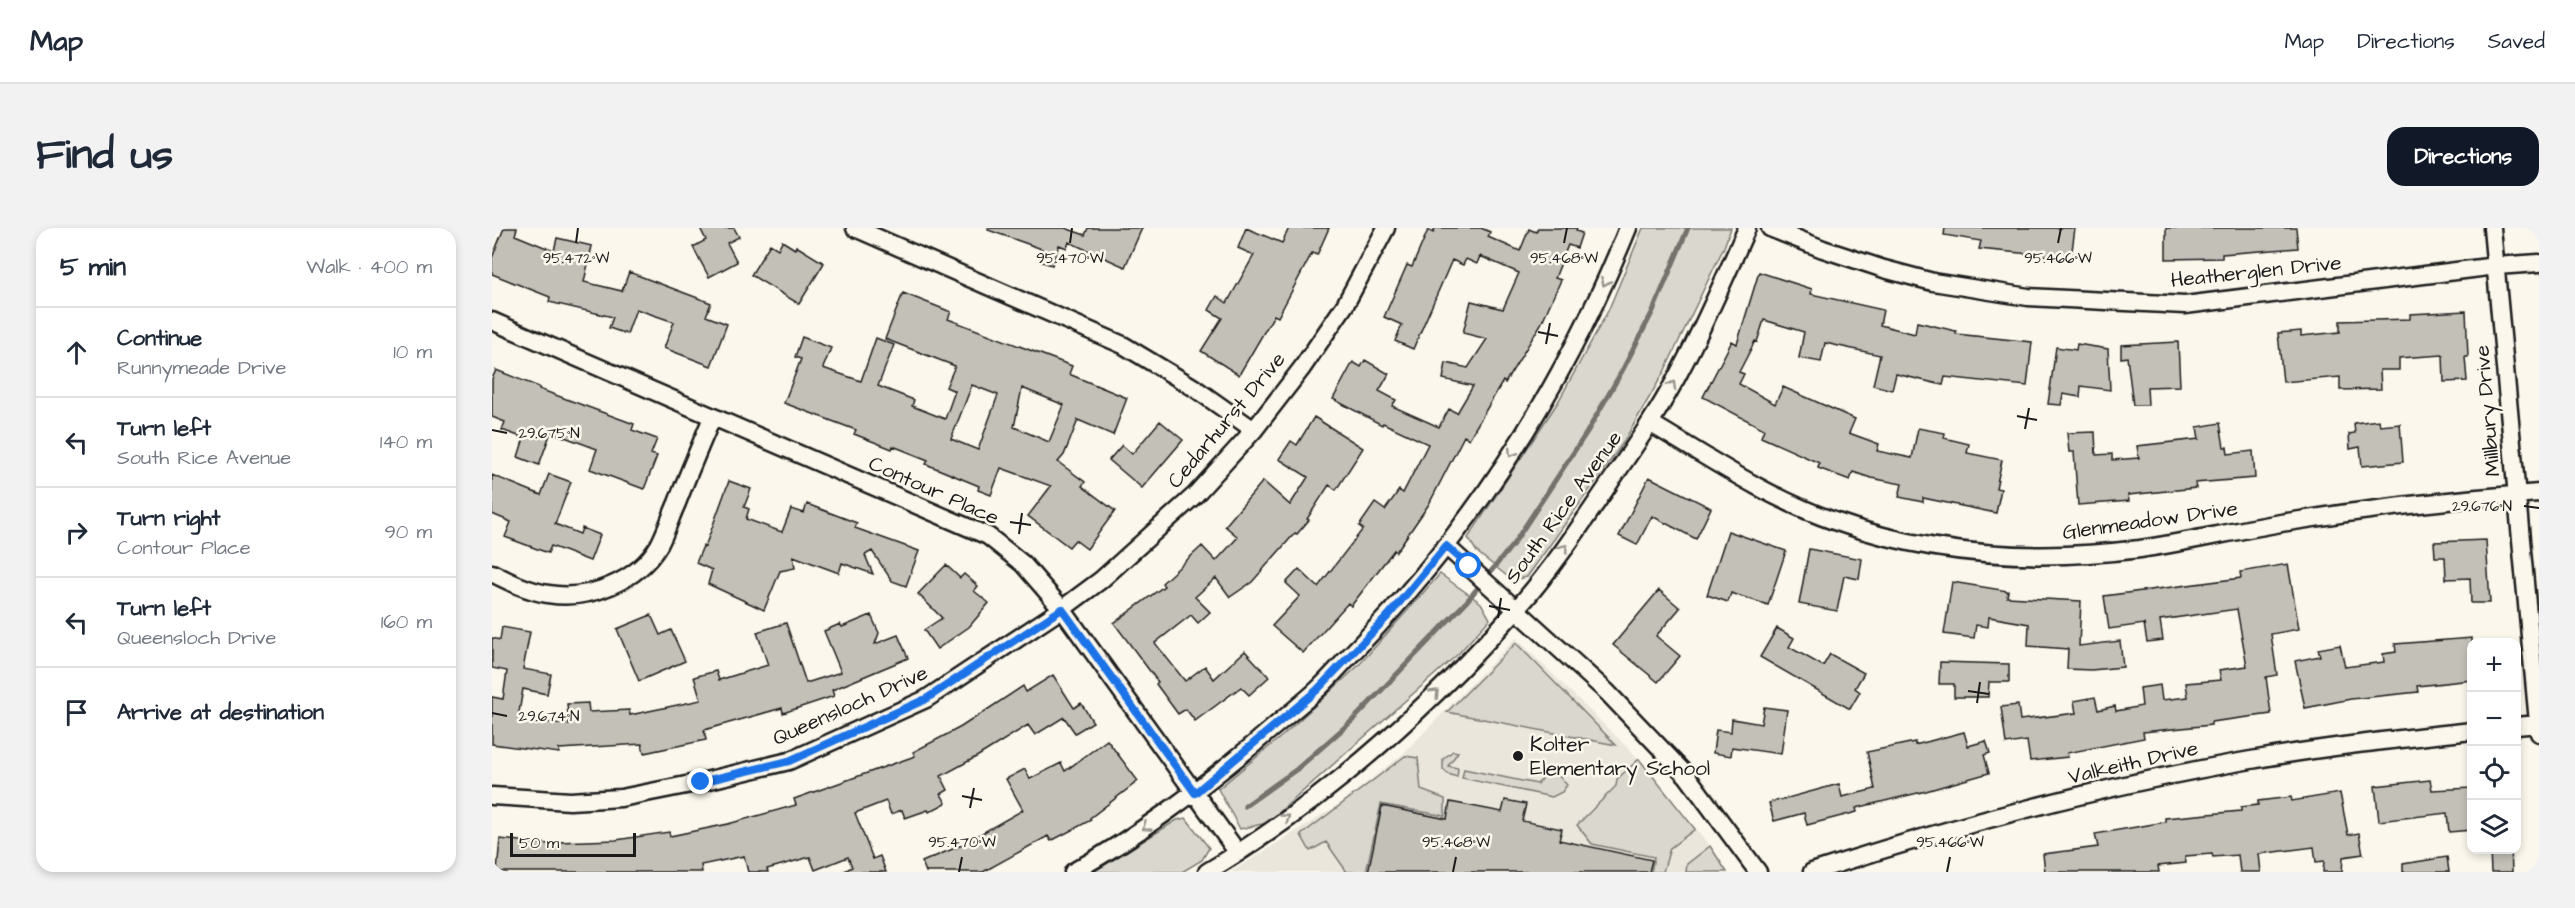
<!DOCTYPE html>
<meta charset="utf-8">
<style>
:root{--surface:#fff;--page:#f2f2f3;--text:#1f2937;--muted:#747a83;--line:#e0e1e3;--accent:#111827}
body{margin:0;font-family:"Architects Daughter",sans-serif;background:var(--page);color:var(--text)}
.controls{position:absolute;right:18px;bottom:18px;display:grid;overflow:hidden;border-radius:12px;box-shadow:0 3px 9px #0003}
.controls button{width:54px;height:54px;display:grid;place-items:center;padding:0;border:0;border-bottom:2px solid var(--line);background:var(--surface);color:var(--text);font:30px sans-serif}
.scale{position:absolute;left:18px;bottom:15px;width:126px;box-sizing:border-box;padding-left:6px;border:3px solid #1c1c1c;border-top:0;font-size:16px;line-height:21px;white-space:nowrap;color:#1c1c1c;-webkit-text-stroke:4px #fbf7ec;paint-order:stroke}
.stop{position:absolute;width:18px;height:18px;margin:-14px;border:4px solid #1a73e8;border-radius:50%;background:#fff}
.stop.end{background:#1a73e8;border-color:#fff;box-shadow:0 2px 6px #0008}
.list{margin:0;padding:0;list-style:none}
h2{display:flex;justify-content:space-between;align-items:center;height:78px;margin:0;padding:0 24px;font-size:26px}
h2 small{font-size:20px;font-weight:400;color:var(--muted)}
.list li{display:grid;grid-template-columns:39px 1fr auto;gap:18px;align-items:center;box-sizing:border-box;height:90px;padding:0 24px;border-top:2px solid var(--line)}
.list b{display:block;font-size:22px;white-space:nowrap}
.list p{margin:0;font-size:20px;white-space:nowrap;color:var(--muted)}
.list em{font-size:20px;font-style:normal;color:var(--muted)}
.icon{flex:none;width:33px;height:33px;fill:none;stroke:currentColor;stroke-width:2;stroke-linecap:round;stroke-linejoin:round}
.map{position:relative;flex:none;width:2047px;height:644px;overflow:hidden;border-radius:18px}
header{display:flex;align-items:center;gap:36px;box-sizing:border-box;height:84px;padding:0 30px;background:var(--surface);border-bottom:2px solid var(--line)}
header strong{font-size:28px}
nav{display:flex;gap:33px;margin-inline-start:auto;font-size:21px}
.intro{display:flex;align-items:center;justify-content:space-between;box-sizing:border-box;height:144px;padding:0 36px}
h1{margin:0;font-size:42px}
.button{padding:15px 27px;border-radius:18px;background:var(--accent);color:#fff;font-size:21px;font-weight:700}
main{display:flex;gap:36px;padding:0 36px}
aside{flex:1;background:var(--surface);border-radius:18px;box-shadow:0 3px 9px #0003}
.map>svg:first-child{display:block}
.built{fill:#eae6dc}
.green{fill:#dad7ce;stroke:#7b7a75;stroke-width:1.5}
.lines{fill:none;stroke-linecap:round;stroke-linejoin:round}
.stream{stroke:#74726e;stroke-width:5}
.building{fill:#c3c0b8;stroke:#1c1c1c;stroke-width:1.5;fill-rule:evenodd}
.minor-casing{stroke:#1c1c1c;stroke-width:21}
.minor{stroke:#fbf7ec;stroke-width:16}
.oneway{stroke:#97948e}
.route{stroke:#1a73e8;stroke-width:8}
.ticks{fill:none;stroke:#1c1c1c;stroke-width:2}
.poi-dot{fill:#1c1c1c;stroke:#fbf7ec;stroke-width:2}
.labels{text-anchor:middle;stroke-width:5;stroke-linejoin:round;paint-order:stroke}
.street-label{font-size:21px;fill:#1c1c1c;stroke:#fbf7ec}
.poi-label{font-size:21px;fill:#1c1c1c;stroke:#fbf7ec;text-anchor:start}
.ticks-label{font-size:15px;text-anchor:middle;fill:#1c1c1c;stroke:#fbf7ec;stroke-width:5;stroke-linejoin:round;paint-order:stroke}
</style>
<header>
<strong>Map</strong>
<nav><a>Map</a><a>Directions</a><a>Saved</a></nav>
</header>
<div class="intro"><h1>Find us</h1><a class="button">Directions</a></div>
<main>
<aside>
<h2>5 min<small>Walk · 400 m</small></h2>
<ul class="list">
<li><svg class="icon" aria-label="ahead" viewBox="0 0 24 24"><path d="M12 20V5M6 11l6-6 6 6"/></svg><div><b>Continue</b><p>Runnymeade Drive</p></div><em>10 m</em></li>
<li><svg class="icon" aria-label="left" viewBox="0 0 24 24"><path d="M17 20v-9H6M10 6l-5 5 5 5"/></svg><div><b>Turn left</b><p>South Rice Avenue</p></div><em>140 m</em></li>
<li><svg class="icon" aria-label="right" viewBox="0 0 24 24"><path d="M7 20v-9h11M14 6l5 5-5 5"/></svg><div><b>Turn right</b><p>Contour Place</p></div><em>90 m</em></li>
<li><svg class="icon" aria-label="left" viewBox="0 0 24 24"><path d="M17 20v-9H6M10 6l-5 5 5 5"/></svg><div><b>Turn left</b><p>Queensloch Drive</p></div><em>160 m</em></li>
<li><svg class="icon" aria-label="arrive" viewBox="0 0 24 24"><path d="M6 21V4h12l-3 4 3 4H6"/></svg><div><b>Arrive at destination</b></div></li>
</ul>
</aside>
<div class="map">
<svg width="2047" height="644" viewBox="0 0 2047 644">
<rect width="100%" height="100%" fill="#fbf7ec"/>
<filter id="ink" filterUnits="userSpaceOnUse"><feTurbulence type="fractalNoise" baseFrequency=".0167" numOctaves="2"/><feDisplacementMap in="SourceGraphic" scale="12" xChannelSelector="R" yChannelSelector="G"/><feConvolveMatrix kernelMatrix="1 2 1 2 8 2 1 2 1" color-interpolation-filters="sRGB"/></filter>
<g filter="url(#ink)">
<path class="built" d="M1024 410 1147 531 1218 618 1235 644H739L849 575 912 525Z"/>
<path class="green" d="M1151 0H1239L1232 19 1172 144 1131 215 1035 349 1020 352 985 324 976 310 1066 174 1116 83Z
M948 346 989 375 998 391 966 426 775 595 748 601 726 561 790 508 866 438Z
M1024 415 1124 517 955 484Z
M961 523 966 524 956 538 966 540 965 549 956 546 951 541V531Z
M913 528 926 530 929 562 953 571V588L889 576 874 644H855L834 614 818 623 809 607Z
M1147 531 1203 601 1178 620 1171 644H1159L1162 629 1100 616 1085 597 1124 558 1125 551Z
M972 541 1045 556 1057 543 1063 544 1075 557 1070 564 1060 569 970 550Z
M694 590 717 620 710 632 690 644H601L685 592Z
M1218 618 1235 644H1194L1195 636Z"/>
<g class="lines">
<path class="stream" d="M753 578 805 541 861 492 975 373 1022 315 1095 204 1130 143 1161 83 1196 0"/>
</g>
<path class="building" d="M12 0H25L23 7 62 23 65 10 100 18 92 54 130 63 137 44 219 75 214 88 235 96 219 138 172 120 182 94 144 81 135 106 117 100 121 89 57 74 58 69 0 46V30Z
M208 0H242L247 9 235 15 245 34 217 49 201 19 214 12Z
M496 0H573L593 7 596 0H650L633 39 577 14 575 20 567 17 560 37 547 33 550 21 496 2Z
M754 0 790 15 797 0H837L825 27 820 25 786 89 782 87 747 147 709 123 730 90 717 82 725 68 735 75 762 27 746 20Z
M943 0H989L998 4 996 9 1028 23 1037 1 1044 4 1046 0H1085L1084 3 1090 5 1085 20 1076 17 1063 50 1069 52 1049 96 1013 155 1011 153 977 211 972 208 937 276 904 324 902 322 859 378 856 375 811 425 780 398 808 368 794 355 807 341 826 359 871 301 867 298 883 275 893 282 907 262 911 265 936 216 891 195 890 197 841 171 861 134 869 139 873 132 897 146 887 163 904 172 900 178 947 199 957 181 965 185 981 158 951 151 954 135 976 140 995 111 971 105 979 73 1011 81 1027 45 988 28 985 36 974 31 971 37 960 32 921 121 903 113 910 97 892 89 915 37 920 39 936 2 941 5Z
M1453 0H1583L1579 30 1487 21 1489 13 1452 7Z
M1674 0H1804L1806 20 1730 26V30L1674 31Z
M290 13 303 21 304 18 332 35 307 76 259 47 278 16 286 21Z
M1267 44 1320 61 1319 66 1391 82 1388 97 1423 106 1425 94 1464 103V106L1540 114 1535 158 1453 149 1451 157 1404 146 1400 162 1381 157 1388 127 1333 115 1329 134 1307 130 1312 104 1272 92 1265 114 1263 113 1247 144 1252 146 1247 156 1283 176 1291 159 1363 191 1357 205 1387 216 1385 223 1420 230 1426 200 1453 205 1452 210 1477 216 1475 225 1510 232 1504 260 1509 261 1504 285 1431 270V274L1407 269 1410 256 1379 250 1361 244 1358 252 1326 240 1327 235 1269 209 1272 201 1211 169 1240 113 1245 116Z
M411 65 459 84 456 91 580 138 577 146 635 170 621 207 586 192 572 227 566 234 593 254 590 258 623 283 595 321 583 312 577 319 536 288 559 258 509 240 499 267 486 262 487 258 434 236 436 232 401 218 400 221 362 206 364 202 292 175 309 131 303 129 310 109 339 120 331 140 369 153 384 110 402 117 386 158 422 172 420 178 453 191 463 163 454 159 463 138 393 111ZM480 157 506 167 486 222 459 211ZM530 160 572 177 557 214 522 199Z
M1974 83 1976 129H1973L1975 153 1952 154 1951 127 1907 130V142H1888L1889 161 1848 162V149L1791 154 1786 105 1809 103V108L1848 104V93L1918 91V86Z
M1686 114 1688 158 1655 159 1656 177H1641L1635 129 1629 130V117Z
M1585 116 1616 121 1618 162 1589 158 1588 169 1571 166 1569 177 1556 176 1564 119 1584 122Z
M4 142 47 159V161L142 196 140 202 165 211 159 226 165 228 152 261 98 241 105 221 59 204 47 237 26 229 32 210 10 202 13 194 0 189V151Z
M822 189 871 220 844 262 837 257 815 291 817 292 805 306 803 305 760 354 738 369 724 350 703 369 718 384 706 395 699 387 663 415 693 453 713 438 722 451 753 423 777 449 757 467 749 459 703 493 694 481 686 486 664 456 666 454 622 395 672 358 670 355 710 318 724 333 746 309 733 298 771 253 798 277 816 249 787 231 799 213 805 217Z
M1887 192 1888 198 1908 196 1911 234 1870 238 1868 219 1858 221 1857 206 1863 205 1862 195Z
M668 193 691 212 650 260 617 232 630 217 640 226Z
M1728 195 1732 219H1735L1736 226 1761 223 1763 250 1703 255 1704 260 1636 267 1637 273 1586 277 1582 224H1577L1575 205 1603 204 1604 227 1620 226V232L1647 230 1645 218 1707 211 1705 199Z
M57 246 79 254 63 296 88 306 90 300 108 307 98 333 59 318 56 325 13 309 19 294 0 286V247L49 267Z
M1157 249 1219 280 1204 311 1160 288 1145 317 1127 308Z
M237 253 259 261 252 279 257 281 254 291 290 304 299 281 312 285 315 276 365 295 363 300 427 323 414 358 400 353 380 323 373 327 381 346 350 335 347 345 301 328 303 340 288 343 272 382 216 356 220 342 204 335 211 318 213 319Z
M1236 303 1294 323 1276 377 1239 365 1236 374 1215 367Z
M1994 312 1998 375H1979L1978 350 1954 351 1953 329H1943L1942 314Z
M1317 321 1370 331 1367 351 1352 348 1345 383 1307 376Z
M1796 336 1807 401 1779 406 1785 447 1774 449 1779 486 1719 494V497L1651 504 1652 510 1575 525 1576 529 1538 533 1535 513 1514 516 1509 479 1526 477 1528 492 1584 485 1582 473 1603 469 1606 482 1623 478 1624 483 1650 478 1648 460 1668 457 1670 472 1696 469 1694 455 1729 452 1727 442 1755 438 1745 381 1668 392 1671 412 1655 414 1652 396 1617 401 1612 368 1749 350 1748 344Z
M454 337 468 350 472 346 486 358 482 363 497 375 477 399 445 421 432 402 450 390 426 366Z
M1460 354 1516 363 1515 369 1589 373 1587 418 1628 413 1631 439 1599 442 1575 441 1576 421 1536 418 1537 396 1497 389 1496 399 1484 397 1482 410 1452 406Z
M1167 362 1188 380 1164 408 1188 428 1166 454 1121 417Z
M159 387 168 407 179 402 193 433 147 453 125 401Z
M379 387 387 405 383 416 406 407 416 430 340 462 342 468 291 485 290 480 212 502 214 512 152 525 150 516 67 521V525L0 516V469L11 471 15 443 0 440V410L8 412 10 399 38 404 31 441 59 446 55 466 31 461 26 490 77 497 75 476 96 475 97 484 137 482 138 487 209 472 202 449 224 443 227 452 276 437 265 404 294 395 314 455 349 444 332 403 348 396 350 399Z
M1285 400 1302 410 1297 419 1331 438 1338 426 1372 445 1363 460 1368 464 1358 481 1268 429Z
M1980 410V452L1925 458 1926 464 1859 471 1813 480 1803 433 1828 428 1826 421 1848 417 1853 439 1892 434 1891 426 1904 424 1903 416Z
M1448 434 1517 436V454H1497L1496 469H1462V456H1447Z
M561 447 582 480 589 475 601 494 583 505 572 489 543 507 536 497 486 528 449 548 456 562 449 566 454 575 437 584 436 582 413 590 410 582 399 586 394 573 363 585 381 631 388 628 394 644H351L360 639 356 629 323 642 318 629 275 641 276 644H256L252 628 209 637 210 644H5L8 611 66 617V614L124 612 177 604 178 608 236 596 304 577 302 571 423 528 421 524 469 499 531 458 534 464Z
M1272 479 1295 482 1289 526 1240 519 1239 528 1221 525 1224 502 1239 504 1240 491 1269 496Z
M1472 504 1476 518 1494 513 1498 525 1492 527 1497 545 1434 563 1364 580 1365 584 1315 597 1312 585 1282 593 1277 575 1347 556 1350 569 1383 561 1375 524 1423 514V517Z
M615 512 646 553 598 590 599 592 559 613 556 608 491 644H434L430 634 484 611 483 609 531 582 514 551 533 541 538 551 569 535 573 543Z
M1938 552 1940 562 1980 560V602L1957 604 1955 585 1887 593 1883 558Z
M1848 565 1856 607 1867 605 1871 626 1851 629 1850 644H1831L1832 633 1824 634 1822 619 1767 626 1769 644H1748L1746 627 1721 629 1720 626 1693 628 1694 635 1666 638 1667 644H1553L1551 626 1606 619 1603 606 1673 594V590L1749 583V579L1766 577V573L1799 569 1800 573Z
M1013 572 1034 576 1030 593 1070 601 1067 612 1160 632 1157 644H876L890 578 955 591 958 574 1010 584Z
M2019 621 2020 644H1999L1998 623Z
M1955 629 1957 644H1911V636Z"/>
<g class="lines">
<defs>
<path id="minor" d="M363 0 631 117 701 159 762 202
M1278 0 1331 21 1392 41 1441 54 1536 69 1693 77 2004 38 2047 35
M2000 0 2047 505
M0 93 496 308 531 336 570 381 746 625
M1158 195C1217 230 1276 270 1342 293 1440 328 1545 334 1648 321 1695 314 1742 303 1789 295 1874 281 1961 271 2047 265
M954 318 1115 464 1195 548 1266 644
M0 345C18 354 36 363 56 366 97 373 146 353 167 317 174 304 179 288 185 275 196 246 208 218 220 190
M2024 498 2047 496
M0 568 78 573 129 570 209 554 297 533 434 471 570 381 609 352 703 267 762 202 810 140 853 77 894 0
M581 644C647 607 704 564 762 516 782 498 804 481 824 463 839 449 853 432 868 417 984 297 1073 155 1136 0
M715 644C831 575 934 482 1024 382 1061 340 1092 293 1123 247 1147 212 1171 177 1190 139 1214 94 1234 47 1255 0
M1320 644C1462 598 1613 557 1759 532 1832 519 1906 511 1980 503"/>
</defs>
<use href="#minor" class="minor-casing"/>
<use href="#minor" class="minor"/>
</g>
<defs><path id="oneway-chevron" d="M-2-3.5L2.5 0L-2 3.5" fill="none" stroke-width="1.6" stroke-linecap="round" stroke-linejoin="round" transform="scale(1.5)"/></defs>
<g class="oneway">
<use href="#oneway-chevron" transform="translate(1113 54) rotate(114)"/>
<use href="#oneway-chevron" transform="translate(1180 157) rotate(-60)"/>
<use href="#oneway-chevron" transform="translate(1020 225) rotate(122)"/>
<use href="#oneway-chevron" transform="translate(1072 320) rotate(-52)"/>
<use href="#oneway-chevron" transform="translate(943 465) rotate(-45)"/>
<use href="#oneway-chevron" transform="translate(794 590) rotate(-36)"/>
<use href="#oneway-chevron" transform="translate(654 599) rotate(145)"/>
</g>
</g>
<g class="lines" filter="url(#ink)">
<path class="route" d="M209 554 297 533 434 471 570 381 703 565 825 462 897 387 954 318 977 338"/>
</g>
<path class="ticks" d="M84 15 86 0M578 15 580 0M1072 15 1075 0M1566 15 1569 0M1046 104 1066 108M1054 116 1058 95M1525 188 1545 192M1533 201 1537 180M0 202 15 205M2032 278 2047 280M518 294 539 297M527 306 530 285M997 378 1018 382M1006 390 1009 370M1476 463 1497 466M1485 475 1488 454M0 485 15 488M470 568 490 572M478 580 482 560M467 644 470 629M961 644 964 629M1455 644 1458 629"/>
<circle class="poi-dot" cx="1026" cy="528" r="6"/>
<g class="labels">
<g class="street-label">
<text transform="translate(1764 43) rotate(-6)" y="7">Heatherglen Drive</text>
<text transform="translate(1995 183) rotate(-95)" y="7">Millbury Drive</text>
<text transform="translate(734 192) rotate(-50)" y="7">Cedarhurst Drive</text>
<text transform="translate(442 262) rotate(24)" y="7">Contour Place</text>
<text transform="translate(1071 279) rotate(-54)" y="7">South Rice Avenue</text>
<text transform="translate(1658 292) rotate(-8)" y="7">Glenmeadow Drive</text>
<text transform="translate(358 477) rotate(-24)" y="7">Queensloch Drive</text>
<text transform="translate(1641 534) rotate(-13)" y="7">Valkeith Drive</text>
</g>
<g class="poi-label">
<text x="1038" y="523">Kolter<tspan x="1038" dy="24">Elementary School</tspan></text>
</g>
</g>
<g class="ticks-label">
<text x="84" y="35">95.472°W</text>
<text x="578" y="35">95.470°W</text>
<text x="1072" y="35">95.468°W</text>
<text x="1566" y="35">95.466°W</text>
<text x="57" y="210">29.675°N</text>
<text x="1990" y="283">29.676°N</text>
<text x="57" y="493">29.674°N</text>
<text x="470" y="619">95.470°W</text>
<text x="964" y="619">95.468°W</text>
<text x="1458" y="619">95.466°W</text>
</g>
</svg>
<div class="controls">
<button>+</button>
<button>−</button>
<button><svg class="icon" aria-label="locate" viewBox="0 0 24 24"><circle cx="12" cy="12" r="6"/><path d="M12 2v4M12 18v4M2 12h4M18 12h4"/></svg></button>
<button><svg class="icon" aria-label="layers" viewBox="0 0 24 24"><path d="M12 4l9 5-9 5-9-5zM3 14l9 5 9-5"/></svg></button>
</div>
<div class="scale">50 m</div>
<div class="stop" style="left:977px;top:338px"></div>
<div class="stop end" style="left:209px;top:554px"></div>
</div>
</main>
